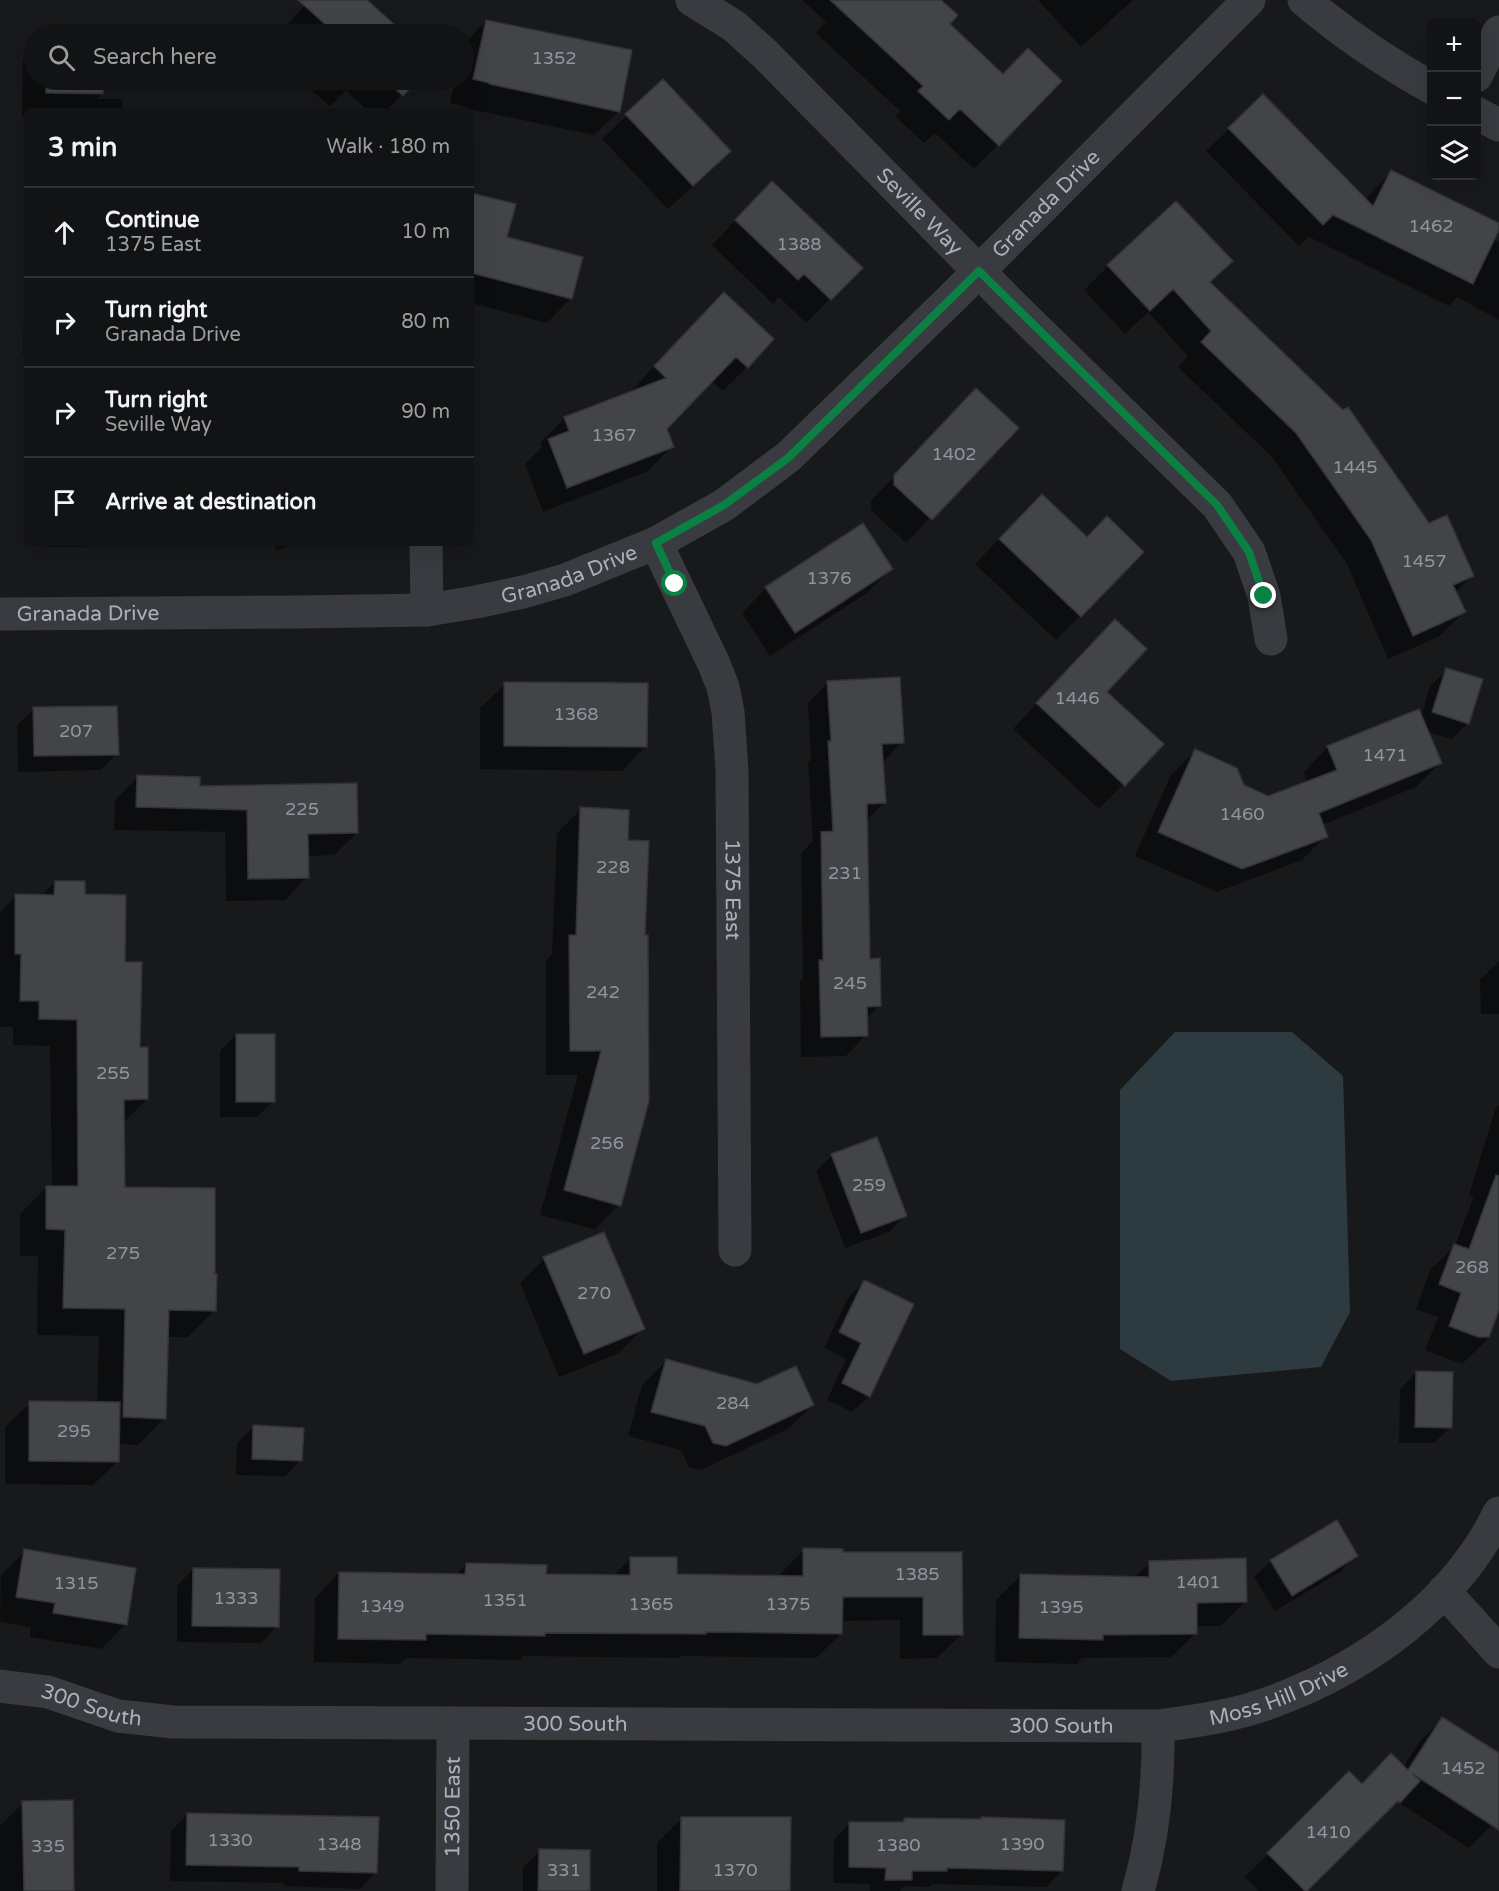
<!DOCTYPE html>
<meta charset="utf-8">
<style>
:root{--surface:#121314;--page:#1f2022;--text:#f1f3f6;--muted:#9c9ea0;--line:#313234}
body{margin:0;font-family:"Varela Round",sans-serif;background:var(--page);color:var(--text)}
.controls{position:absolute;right:18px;top:18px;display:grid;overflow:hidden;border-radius:9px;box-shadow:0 6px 24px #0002}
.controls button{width:54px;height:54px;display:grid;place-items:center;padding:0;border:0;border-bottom:2px solid var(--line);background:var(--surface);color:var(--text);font:30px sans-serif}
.stop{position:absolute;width:18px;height:18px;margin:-14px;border:4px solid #0b8043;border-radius:50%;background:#fff}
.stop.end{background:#0b8043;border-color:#fff;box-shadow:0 2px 6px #0008}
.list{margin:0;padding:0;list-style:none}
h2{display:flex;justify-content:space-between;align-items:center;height:78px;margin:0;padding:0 24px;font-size:26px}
h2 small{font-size:20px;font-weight:400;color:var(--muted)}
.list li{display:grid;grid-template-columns:39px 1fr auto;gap:18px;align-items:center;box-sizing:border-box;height:90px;padding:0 24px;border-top:2px solid var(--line)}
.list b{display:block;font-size:22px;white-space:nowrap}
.list p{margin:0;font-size:20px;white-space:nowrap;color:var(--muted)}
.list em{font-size:20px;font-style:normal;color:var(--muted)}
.icon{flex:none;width:33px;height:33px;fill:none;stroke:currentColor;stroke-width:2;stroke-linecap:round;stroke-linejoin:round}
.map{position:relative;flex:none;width:1499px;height:1891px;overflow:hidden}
.search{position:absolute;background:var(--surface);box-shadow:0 6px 24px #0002;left:24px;top:24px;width:450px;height:66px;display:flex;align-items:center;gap:15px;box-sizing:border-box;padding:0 21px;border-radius:33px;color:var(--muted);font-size:22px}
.panel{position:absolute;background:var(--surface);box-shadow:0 6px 24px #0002;left:24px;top:108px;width:450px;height:438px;border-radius:9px}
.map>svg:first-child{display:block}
.water{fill:#2d3a40}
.shadow{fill:#0007}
.building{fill:#424448;stroke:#323337;stroke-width:1.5}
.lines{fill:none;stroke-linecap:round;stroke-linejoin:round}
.minor{stroke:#393b40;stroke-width:33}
.route{stroke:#0b8043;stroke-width:8}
.labels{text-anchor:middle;stroke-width:4.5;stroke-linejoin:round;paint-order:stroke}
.number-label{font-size:18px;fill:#90969f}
.street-label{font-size:21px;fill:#aab1bc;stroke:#131316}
</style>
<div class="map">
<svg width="1499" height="1891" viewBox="0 0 1499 1891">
<rect width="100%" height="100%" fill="#18191b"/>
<path class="water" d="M1175 1032H1292L1343 1076 1350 1312 1321 1367 1171 1381 1120 1349V1090Z"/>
<path class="shadow" d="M310 0H365L403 34H285L281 31Z
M802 0H939L998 145 974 169 935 133 924 143 895 116 900 111 816 33 826 22Z
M1038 0H1133L1081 47Z
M486 21 619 111 594 135 465 108 466 107 450 103 455 80H464V44Z
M34 47V80H102V94L97 99H122V111H27V117H22L23 59Z
M305 80H416L386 111H368L346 90 330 106 302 82Z
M663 81 705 175 668 209 602 139Z
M1229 129 1366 201 1369 195 1391 172 1499 225 1493 238 1499 242V320L1457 297 1449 306 1309 237 1299 246 1206 151Z
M471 194 506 238 571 298 547 323 471 303Z
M748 207 830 299 806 323 779 297 773 304 712 245Z
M1108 266 1209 283 1429 524 1472 576 1455 593 1464 612 1440 636 1388 659 1347 564 1272 457 1178 367 1188 356 1148 312 1125 334 1084 290Z
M27 314V355H23L24 317Z
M700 318 747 367 723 391 712 381 666 429 672 447 648 471 543 512 525 464 542 447 540 443 565 418 632 392 631 391Z
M952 415 1016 428 906 543 871 510V501Z
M1017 520 1080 616 1056 640 975 564Z
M863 525 891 569 867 593 770 656 742 613 766 588Z
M46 543H88L85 547H46Z
M274 543H303L276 550Z
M1091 645 1105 692 1162 745 1099 809 1013 729Z
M1447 670 1468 723 1452 739 1427 732 1440 763 1416 787 1322 825 1326 836 1302 860 1217 892 1135 856 1171 775 1195 751 1243 786 1268 797 1308 783 1304 772 1328 747 1421 717 1430 686Z
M828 682 902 742 882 763 884 803 866 821 868 960 879 1006 866 1019V1035L846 1056 801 1057 800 981 803 978 801 853 813 841 808 762 811 760 808 703Z
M505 684 646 746 622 771 480 769V708Z
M34 709 117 754 101 770 18 772 17 725Z
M138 777 199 788 357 833 334 855 307 856V877L285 900 226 901 225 832 114 830 115 800Z
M581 809 619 1205 595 1229 540 1215 578 1075H546V961L552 954 557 833Z
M55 882 84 896 124 963 147 1099 123 1123 124 1189 215 1310 188 1337H167L165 1418 138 1445 118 1444V1461L93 1485 5 1484V1427L30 1403H97L99 1336 37 1335 38 1256H20V1214L47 1187 52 1188 50 1046 13 1045V1027H0V912L16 896H41Z
M1499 961V1014H1481L1480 980Z
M236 1035 273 1101 257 1117H220V1051Z
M1499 1105V1306L1487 1340 1462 1364 1425 1350 1438 1317 1416 1309 1430 1270 1455 1246 1474 1196 1469 1195 1495 1110Z
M832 1155 905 1216 889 1232 845 1248 816 1171Z
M544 1259 643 1328 619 1353 559 1377 520 1283Z
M864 1282 869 1396 852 1412 827 1400 846 1359 824 1348 848 1298Z
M666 1361 757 1386 813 1405 788 1429 701 1470 689 1467 681 1450 628 1436 642 1385Z
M1416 1373 1451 1427 1434 1443H1399L1400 1389Z
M254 1427 301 1460 285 1476 236 1475 237 1443Z
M1336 1522 1356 1555 1340 1572 1275 1611 1254 1577 1271 1561Z
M804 1550 842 1554 961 1553 962 1634 937 1658 900 1659V1620L841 1621V1634L816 1658 682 1656 680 1658 523 1656 520 1660 406 1658 400 1664 314 1662 315 1598 339 1573 456 1575 466 1564 545 1575 613 1576 631 1558 675 1575 780 1577V1574Z
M25 1551 125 1625 101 1649 30 1637 31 1627 0 1622 1 1575Z
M1150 1563 1245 1602 1221 1626H1196V1633L1171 1657 1082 1658 1077 1664 995 1662 996 1600 1020 1576 1134 1578Z
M193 1569 277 1626 261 1643 177 1642V1586Z
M1442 1719 1499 1755V1814L1492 1825 1469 1848 1398 1802 1376 1824 1374 1823 1305 1891H1259L1245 1877 1349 1773 1361 1785 1403 1767 1420 1741Z
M23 1803 72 1891H0V1826Z
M187 1815 376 1872 360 1889 283 1886 284 1883 170 1881 171 1831Z
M682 1818 789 1891H657V1843Z
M904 1820 1062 1871 1046 1887 932 1884 929 1887 904 1886 899 1891H870V1884L833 1883 834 1840 850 1823 901 1824Z
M540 1851 588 1891H523V1867Z"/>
<path class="building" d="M298 0H367L405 34H336Z
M830 0H941L958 15 950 24 1003 74 1028 48 1062 81 999 146 960 109 949 120 918 91 923 86Z
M486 20 632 50 620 112 489 84V83L473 79Z
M663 79 731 151 693 186 625 114Z
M46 80H104L103 94 46 93Z
M385 80H418L403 96Z
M1263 94 1373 206 1391 170 1499 223V230L1473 284 1333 215 1323 225 1228 128Z
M772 181 863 268 831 300 804 274 798 280 735 220Z
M471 193 516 204 507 237 583 257 572 299 471 273Z
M1176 201 1233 261 1210 282 1343 410 1348 407 1429 523 1447 515 1474 576 1453 585 1466 612 1413 636 1371 540 1296 433 1201 342 1211 331 1173 289 1150 311 1107 265Z
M724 292 774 339 748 368 736 357 667 429 674 447 567 488 548 439 569 431 564 417 666 378 654 366Z
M976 388 1019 428 932 520 894 485V475Z
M1042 494 1087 537 1107 516 1144 552 1081 617 999 539Z
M863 523 893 569 795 633 765 587Z
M1115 619 1147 649 1107 692 1164 744 1125 786 1036 703Z
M1446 668 1483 679 1469 724 1432 712Z
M900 677 904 743 882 744 886 803 867 804 870 959 880 958 881 1006 867 1007 868 1036 821 1037 819 960H823L821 832 833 831 828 741H831L827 681Z
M504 682 648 683 647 747 504 746Z
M117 706 119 755 34 756 33 707Z
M1419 709 1442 763 1319 813 1328 837 1242 869 1158 832 1195 749 1237 768 1244 785 1268 796 1337 770 1327 746Z
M137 775 200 777V786L357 783 358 833 308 834 309 878 248 879 247 810 136 807Z
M580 807 629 810 628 840 649 841 645 935H648L649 1101 621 1206 564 1190 601 1051H570L569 935H576Z
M55 881H85V894L126 895 125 962H142L140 1047H148V1099L124 1100 125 1187 215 1188V1274H217L216 1311 169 1310 166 1419 123 1417 125 1309 63 1308 65 1230 46 1229V1186H78L77 1020 39 1019V1001H20L21 954H15V894L54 895Z
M236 1034H275V1102H236Z
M877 1137 907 1216 861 1233 831 1154Z
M1496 1175 1499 1176V1310L1489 1337H1478L1449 1326 1461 1293 1439 1284 1454 1244 1469 1249Z
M604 1232 645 1329 584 1354 543 1257Z
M864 1280 914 1304 870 1397 842 1383 861 1343 839 1332Z
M666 1359 757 1384 796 1366 814 1405 726 1446 713 1443 705 1426 651 1412Z
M1416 1371 1453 1372 1452 1428 1415 1427Z
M29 1401 120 1402 119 1462 29 1461Z
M253 1425 304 1428 302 1461 252 1459Z
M1337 1520 1358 1556 1292 1596 1270 1560Z
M803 1548 843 1549V1552H962L963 1635H923V1597H843L842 1634 706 1632V1634L545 1633V1636L426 1634V1640L338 1639 339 1572 465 1574 466 1563 547 1565 546 1574 630 1575V1557H677V1574L803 1576Z
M24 1549 136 1568 127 1625 53 1613 55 1603 16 1597Z
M1246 1558 1247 1602 1197 1603V1634L1103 1635V1640L1019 1638 1020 1574 1149 1577V1561Z
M193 1568 280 1569 279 1627 192 1626Z
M1442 1717 1499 1753V1830L1413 1774 1420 1781 1400 1803 1398 1801 1307 1891H1305L1267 1853 1349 1771 1362 1784 1391 1753 1408 1770Z
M73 1800 74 1891H24L22 1801Z
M187 1813 379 1817 377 1873 299 1871V1867L186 1865Z
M681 1817H791L790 1891H680Z
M981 1817 1065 1820 1063 1871 947 1868V1871H912V1880H885L886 1868 849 1867V1822H904V1818L981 1819Z
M539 1849 590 1850V1891H538Z"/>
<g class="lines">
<g class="minor">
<path id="s1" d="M692 0 734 26 766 55 1009 302 1217 505 1249 552 1264 596 1271 639"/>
<path d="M1304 0C1343 33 1387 63 1432 88"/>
<path d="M1476 76 1499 32"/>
<path d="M1476 113 1499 125"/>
<path d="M426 543 427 610"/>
<path id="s2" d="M656 543 714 664 723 687 728 712 732 770 735 1250"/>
<path id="s3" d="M0 614 298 612 427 610 476 602 523 592 565 580 656 543 724 505 788 457 953 297 1249 0"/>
<path d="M1444 1591 1499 1652"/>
<path id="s4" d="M0 1686 48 1692 118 1716 173 1722 1158 1726C1198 1721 1239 1715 1277 1700 1367 1666 1456 1602 1499 1513"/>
<path id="s5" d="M452 1891 453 1723"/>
<path d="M1138 1891C1154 1836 1159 1784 1158 1726"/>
</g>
</g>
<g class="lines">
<path class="route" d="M675 584 656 543 724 505 788 458 979 271 1217 505 1249 552 1264 596"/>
</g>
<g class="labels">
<g class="number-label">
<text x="554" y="64">1352</text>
<text x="1431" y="232">1462</text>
<text x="799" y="250">1388</text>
<text x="614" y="441">1367</text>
<text x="954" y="460">1402</text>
<text x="1355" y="473">1445</text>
<text x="1424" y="567">1457</text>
<text x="829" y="584">1376</text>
<text x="1077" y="704">1446</text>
<text x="576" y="720">1368</text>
<text x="76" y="737">207</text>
<text x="1385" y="761">1471</text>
<text x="302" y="815">225</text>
<text x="1242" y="820">1460</text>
<text x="613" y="873">228</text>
<text x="845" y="879">231</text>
<text x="850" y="989">245</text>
<text x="603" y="998">242</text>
<text x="113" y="1079">255</text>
<text x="607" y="1149">256</text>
<text x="869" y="1191">259</text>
<text x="123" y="1259">275</text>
<text x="1472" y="1273">268</text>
<text x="594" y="1299">270</text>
<text x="733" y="1409">284</text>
<text x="74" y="1437">295</text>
<text x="917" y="1580">1385</text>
<text x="1198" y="1588">1401</text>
<text x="76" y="1589">1315</text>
<text x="236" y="1604">1333</text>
<text x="505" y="1606">1351</text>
<text x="651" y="1610">1365</text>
<text x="788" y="1610">1375</text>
<text x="382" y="1612">1349</text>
<text x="1061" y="1613">1395</text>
<text x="1463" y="1774">1452</text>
<text x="1328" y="1838">1410</text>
<text x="230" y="1846">1330</text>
<text x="339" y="1850">1348</text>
<text x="1022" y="1850">1390</text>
<text x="898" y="1851">1380</text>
<text x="48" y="1852">335</text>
<text x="564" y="1876">331</text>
<text x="735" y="1876">1370</text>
</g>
<g class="street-label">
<text dy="7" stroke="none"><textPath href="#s3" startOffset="1186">Granada Drive</textPath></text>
<text dy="7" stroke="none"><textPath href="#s1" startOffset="312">Seville Way</textPath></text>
<text dy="7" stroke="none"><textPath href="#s3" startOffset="574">Granada Drive</textPath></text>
<text dy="7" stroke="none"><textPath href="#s3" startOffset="88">Granada Drive</textPath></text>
<text dy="7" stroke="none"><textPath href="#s2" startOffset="362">1375 East</textPath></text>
<text dy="7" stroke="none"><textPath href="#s4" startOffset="1288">Moss Hill Drive</textPath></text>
<text dy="7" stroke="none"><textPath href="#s4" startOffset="94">300 South</textPath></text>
<text dy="7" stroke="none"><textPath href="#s4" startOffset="580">300 South</textPath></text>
<text dy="7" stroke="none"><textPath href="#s4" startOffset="1066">300 South</textPath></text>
<text dy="7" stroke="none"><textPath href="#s5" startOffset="84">1350 East</textPath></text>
</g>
</g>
</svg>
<div class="controls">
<button>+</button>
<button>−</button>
<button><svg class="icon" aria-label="layers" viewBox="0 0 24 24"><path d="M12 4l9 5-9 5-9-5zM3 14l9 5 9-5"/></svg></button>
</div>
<div class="stop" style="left:675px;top:584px"></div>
<div class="stop end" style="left:1264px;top:596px"></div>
<div class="search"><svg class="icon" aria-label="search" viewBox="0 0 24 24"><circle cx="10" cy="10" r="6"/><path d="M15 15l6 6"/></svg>Search here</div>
<section class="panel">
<h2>3 min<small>Walk · 180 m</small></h2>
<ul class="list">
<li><svg class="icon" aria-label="ahead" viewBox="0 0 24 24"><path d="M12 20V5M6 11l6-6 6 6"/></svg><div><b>Continue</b><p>1375 East</p></div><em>10 m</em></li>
<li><svg class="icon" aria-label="right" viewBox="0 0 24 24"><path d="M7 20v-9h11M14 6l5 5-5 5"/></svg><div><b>Turn right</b><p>Granada Drive</p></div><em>80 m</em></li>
<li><svg class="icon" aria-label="right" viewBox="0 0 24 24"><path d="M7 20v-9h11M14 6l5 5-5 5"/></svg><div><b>Turn right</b><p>Seville Way</p></div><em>90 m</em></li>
<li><svg class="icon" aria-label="arrive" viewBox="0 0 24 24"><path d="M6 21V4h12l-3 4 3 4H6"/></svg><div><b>Arrive at destination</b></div></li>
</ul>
</section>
</div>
